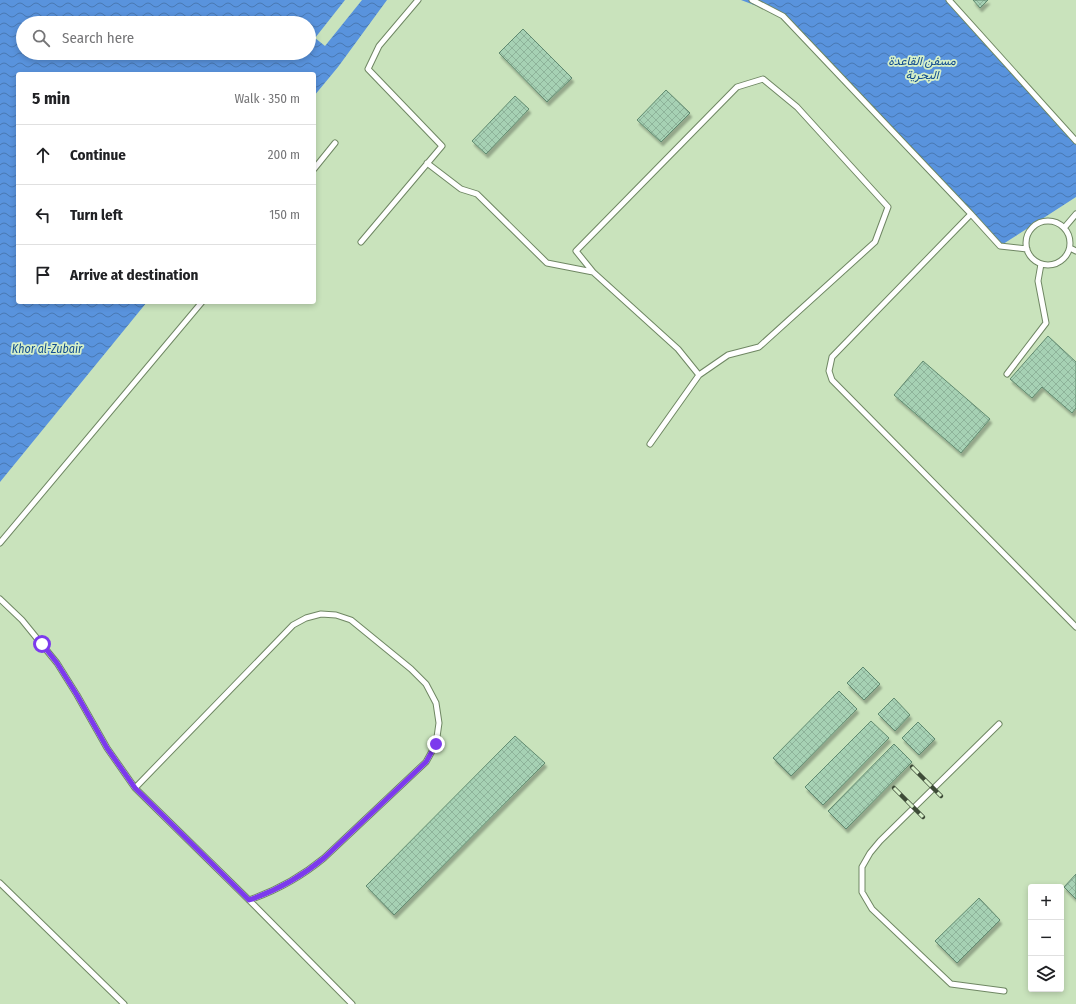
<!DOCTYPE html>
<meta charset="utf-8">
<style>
:root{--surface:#fff;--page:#f6f6f6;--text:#202124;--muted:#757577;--line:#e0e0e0}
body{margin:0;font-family:"Fira Sans Condensed",Vazirmatn,sans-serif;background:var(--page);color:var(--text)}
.controls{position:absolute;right:12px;bottom:12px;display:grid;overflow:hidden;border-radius:4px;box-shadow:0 2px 6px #0003}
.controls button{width:36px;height:36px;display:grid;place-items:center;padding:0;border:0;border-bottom:1px solid var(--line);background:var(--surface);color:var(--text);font:20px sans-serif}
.stop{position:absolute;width:12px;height:12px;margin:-9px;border:3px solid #7c3aed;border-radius:50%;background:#fff}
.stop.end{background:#7c3aed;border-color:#fff;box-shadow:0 1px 4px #0008}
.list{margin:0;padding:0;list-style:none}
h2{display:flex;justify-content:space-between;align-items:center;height:52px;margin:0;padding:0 16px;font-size:17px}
h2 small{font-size:13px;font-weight:400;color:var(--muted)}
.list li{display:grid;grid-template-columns:26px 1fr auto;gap:12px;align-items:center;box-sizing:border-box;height:60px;padding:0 16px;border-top:1px solid var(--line)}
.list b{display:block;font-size:15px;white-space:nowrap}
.list em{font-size:13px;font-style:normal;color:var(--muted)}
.icon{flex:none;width:22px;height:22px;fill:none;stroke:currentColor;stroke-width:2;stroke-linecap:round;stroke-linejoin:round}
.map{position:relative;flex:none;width:1076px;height:1004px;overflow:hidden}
.search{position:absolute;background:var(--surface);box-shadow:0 2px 6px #0003;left:16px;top:16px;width:300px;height:44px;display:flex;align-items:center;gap:10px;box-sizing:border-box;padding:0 14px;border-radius:22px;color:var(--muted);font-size:15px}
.panel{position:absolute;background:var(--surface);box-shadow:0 2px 6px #0003;left:16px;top:72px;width:300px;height:232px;border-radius:4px}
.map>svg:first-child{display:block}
.water{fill:url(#water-waves);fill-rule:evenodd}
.pier{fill:#c9e3bc}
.building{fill:url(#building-cross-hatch);stroke:#618a6f;filter:url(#shadow)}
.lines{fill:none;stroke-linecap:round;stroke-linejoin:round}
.service-casing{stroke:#6f8763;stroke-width:7}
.service{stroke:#fff;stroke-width:5}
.rail-casing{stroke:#3e4c38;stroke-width:4.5}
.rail{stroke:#d6f0c8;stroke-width:3;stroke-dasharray:9;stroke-linecap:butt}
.route{stroke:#7c3aed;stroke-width:5}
.labels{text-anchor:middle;stroke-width:3.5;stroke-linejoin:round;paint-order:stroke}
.water-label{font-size:12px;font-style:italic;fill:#114c8f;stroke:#d6f0c8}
</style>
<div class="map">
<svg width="1076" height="1004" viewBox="0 0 1076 1004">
<defs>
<pattern id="water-waves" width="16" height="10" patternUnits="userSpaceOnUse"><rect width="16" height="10" fill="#5993dd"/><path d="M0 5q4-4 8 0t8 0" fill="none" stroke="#4978b2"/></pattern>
<pattern id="building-cross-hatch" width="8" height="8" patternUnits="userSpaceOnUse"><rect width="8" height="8" fill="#a6d1b4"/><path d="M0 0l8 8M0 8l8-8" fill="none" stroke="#8eb39a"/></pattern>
<filter id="shadow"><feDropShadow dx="2" dy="4" stdDeviation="1" flood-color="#0004"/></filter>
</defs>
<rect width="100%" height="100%" fill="#c9e3bc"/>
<path class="water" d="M0 0H387L338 67 314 96V74H18V302H147L0 482ZM23 23H309V53H23Z
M741 0H951L1076 141V197L1000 246 783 16Z"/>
<path class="pier" d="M345 0H362L325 46 315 38Z"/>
<path class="building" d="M973 0H988L980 8Z
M523 29 572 78 547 102 499 53Z
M666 90 690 113 661 142 637 120Z
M515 96 529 109 486 154 472 141Z
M1048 336 1076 362V408L1072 413 1042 387 1032 398 1010 379Z
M923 361 990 419 961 453 894 395Z
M863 667 880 684 864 700 847 683Z
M839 691 857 709 791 776 773 758Z
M894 698 910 715 895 731 878 714Z
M871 721 889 738 823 805 805 787Z
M918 722 935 739 919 755 902 738Z
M515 736 545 763 394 915 366 886Z
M894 744 912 762 846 829 828 811Z
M1076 874V899L1064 887Z
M979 898 1000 920 957 963 935 941Z"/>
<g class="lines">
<defs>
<path id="service" d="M752 0 783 16 971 214 1000 246 1027 249
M949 0 1076 141
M427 163 461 189 477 194 547 263 593 272 678 349 699 375 650 444
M314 169 335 143
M971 214 832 357 829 371 832 380 1076 627
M1026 243a22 22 0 1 1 44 0a22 22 0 1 1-44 0Z
M1064 228 1076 214
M361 242 442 146 368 69 379 46 418 0
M1070 248 1076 251
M593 272 576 251 737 87 763 79 797 107 888 207 875 242 759 347 728 355 699 375
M1007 374 1046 323 1038 281 1041 264
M0 543 202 302
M0 599 22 620 57 663 77 695 107 748 135 788 249 900 352 1004
M999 724 880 841 870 853 862 867V892L872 909 951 984 1004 991
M135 788 293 625 306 618 321 614 336 615 351 620 411 669 426 684 436 703 439 723 436 744 426 762 324 858C301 877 278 890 249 900
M0 883 124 1004"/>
</defs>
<use href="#service" class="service-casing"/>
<use href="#service" class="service"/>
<defs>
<path id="rail" d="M912 767 941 796
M894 788 923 817"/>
</defs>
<use href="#rail" class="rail-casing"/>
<use href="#rail" class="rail"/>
</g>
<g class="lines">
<path class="route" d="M42 644 57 663 77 695 107 748 135 788 249 900C278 890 301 877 324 858L426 762 436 744"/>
</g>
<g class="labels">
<g class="water-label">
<text x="922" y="65">مسفن القاعدة<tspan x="922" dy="14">البحرية</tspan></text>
<text x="47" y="353">Khor al-Zubair</text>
</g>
</g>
</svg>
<div class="controls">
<button>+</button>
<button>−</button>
<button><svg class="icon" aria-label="layers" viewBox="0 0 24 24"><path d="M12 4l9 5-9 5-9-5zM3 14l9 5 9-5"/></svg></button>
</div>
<div class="stop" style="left:42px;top:644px"></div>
<div class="stop end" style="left:436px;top:744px"></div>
<div class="search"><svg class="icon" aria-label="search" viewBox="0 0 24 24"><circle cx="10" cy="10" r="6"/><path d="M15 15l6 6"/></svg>Search here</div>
<section class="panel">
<h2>5 min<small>Walk · 350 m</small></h2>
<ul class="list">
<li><svg class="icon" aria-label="ahead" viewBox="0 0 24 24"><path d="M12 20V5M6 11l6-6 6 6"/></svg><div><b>Continue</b></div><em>200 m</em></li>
<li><svg class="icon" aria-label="left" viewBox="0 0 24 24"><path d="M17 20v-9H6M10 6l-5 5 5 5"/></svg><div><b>Turn left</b></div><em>150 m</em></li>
<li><svg class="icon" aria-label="arrive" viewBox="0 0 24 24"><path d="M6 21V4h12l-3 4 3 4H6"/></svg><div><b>Arrive at destination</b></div></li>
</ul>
</section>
</div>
